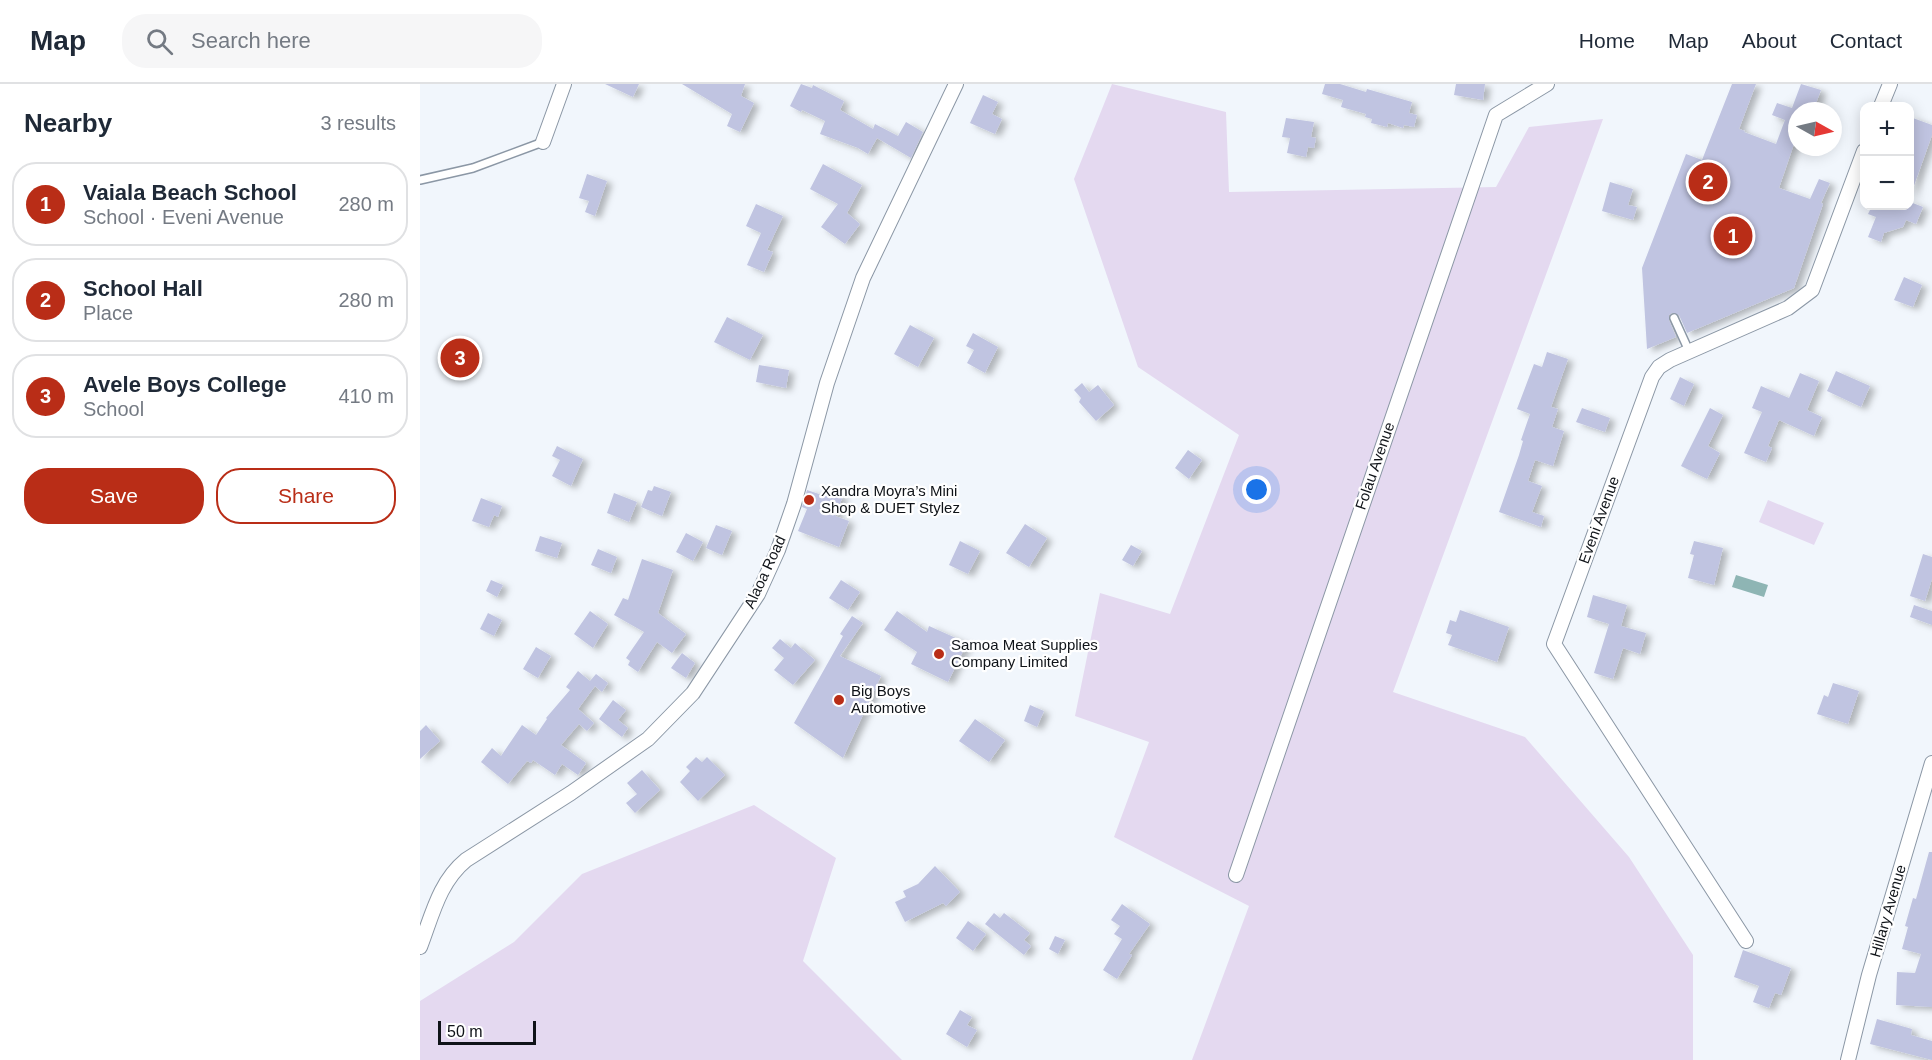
<!DOCTYPE html>
<meta charset="utf-8">
<style>
:root{--surface:#fff;--page:#f6f6f7;--text:#1f2937;--muted:#747a83;--line:#e0e1e3;--accent:#b92d17}
body{margin:0;font-family:Arial,sans-serif;background:var(--page);color:var(--text)}
.controls{position:absolute;right:18px;top:18px;display:grid;overflow:hidden;border-radius:12px;box-shadow:0 3px 15px #0003}
.controls button{width:54px;height:54px;display:grid;place-items:center;padding:0;border:0;border-bottom:2px solid var(--line);background:var(--surface);color:var(--text);font:30px sans-serif}
.compass{position:absolute;left:1368px;top:18px;width:54px;height:54px;border-radius:50%;background:var(--surface);box-shadow:0 3px 15px #0003;rotate:98deg}
.scale{position:absolute;left:18px;bottom:15px;width:98px;box-sizing:border-box;padding-left:6px;border:3px solid #0f1318;border-top:0;font-size:16px;line-height:21px;white-space:nowrap;color:#0f1318;-webkit-text-stroke:4px #fff;paint-order:stroke}
.you{position:absolute;left:837px;top:406px;width:21px;height:21px;margin:-15px;border:4px solid #fff;border-radius:50%;background:#1a73e8;box-shadow:0 0 0 9px #1a73e833}
.badge{display:grid;place-items:center;width:39px;height:39px;border-radius:50%;background:var(--accent);color:#fff;font-size:20px;font-weight:700}
.pin{position:absolute;translate:-50% -50%;border:3px solid #fff;box-shadow:0 2px 6px #0006}
.list{margin:0;padding:0;list-style:none}
h2{display:flex;justify-content:space-between;align-items:center;height:78px;margin:0;padding:0 24px;font-size:26px}
h2 small{font-size:20px;font-weight:400;color:var(--muted)}
.list li{display:grid;grid-template-columns:39px 1fr auto;gap:18px;align-items:center;box-sizing:border-box;height:84px;margin:0 12px 12px;padding:0 12px;border:2px solid var(--line);border-radius:24px}
.list b{display:block;font-size:22px;white-space:nowrap}
.list p{margin:0;font-size:20px;white-space:nowrap;color:var(--muted)}
.list em{font-size:20px;font-style:normal;color:var(--muted)}
.actions{display:flex;gap:12px;padding:18px 24px}
.actions a{flex:1;padding:14px 0;border:2px solid var(--accent);border-radius:24px;text-align:center;font-size:21px;color:var(--accent)}
.actions .main{background:var(--accent);color:#fff}
.icon{flex:none;width:33px;height:33px;fill:none;stroke:currentColor;stroke-width:2;stroke-linecap:round;stroke-linejoin:round}
.map{position:relative;flex:none;width:1512px;height:976px;overflow:hidden}
header{display:flex;align-items:center;gap:36px;box-sizing:border-box;height:84px;padding:0 30px;background:var(--surface);border-bottom:2px solid var(--line)}
header strong{font-size:28px}
nav{display:flex;gap:33px;margin-inline-start:auto;font-size:21px}
.search{width:420px;height:54px;background:var(--page);display:flex;align-items:center;gap:15px;box-sizing:border-box;padding:0 21px;border-radius:24px;color:var(--muted);font-size:22px}
main{display:flex}
aside{flex:1;background:var(--surface)}
.map>svg:first-child{display:block}
.green{fill:#e4d9f0}
.water{fill:#8eb5b4}
.building{fill:#c0c4e1;filter:url(#shadow)}
.lines{fill:none;stroke-linecap:round;stroke-linejoin:round}
.lane-casing{stroke:#8b97a5;stroke-width:10}
.street-casing{stroke:#8b97a5;stroke-width:16}
.lane{stroke:#fff;stroke-width:7}
.street{stroke:#fff;stroke-width:14}
.poi-dot{fill:#b92d17;stroke:#fff;stroke-width:2}
.labels{text-anchor:middle;stroke-width:4.5;stroke-linejoin:round;paint-order:stroke}
.street-label{font-size:15px;fill:#0f1318;stroke:#fff}
.poi-label{font-size:15px;fill:#0f1318;stroke:#fff;text-anchor:start}
</style>
<header>
<strong>Map</strong>
<div class="search"><svg class="icon" aria-label="search" viewBox="0 0 24 24"><circle cx="10" cy="10" r="6"/><path d="M15 15l6 6"/></svg>Search here</div>
<nav><a>Home</a><a>Map</a><a>About</a><a>Contact</a></nav>
</header>
<main>
<aside>
<h2>Nearby<small>3 results</small></h2>
<ul class="list">
<li><span class="badge">1</span><div><b>Vaiala Beach School</b><p>School · Eveni Avenue</p></div><em>280 m</em></li>
<li><span class="badge">2</span><div><b>School Hall</b><p>Place</p></div><em>280 m</em></li>
<li><span class="badge">3</span><div><b>Avele Boys College</b><p>School</p></div><em>410 m</em></li>
</ul>
<div class="actions"><a class="main">Save</a><a>Share</a></div>
</aside>
<div class="map">
<svg width="1512" height="976" viewBox="0 0 1512 976">
<defs>
<filter id="shadow"><feDropShadow dx="5.5" dy="3" stdDeviation="3" flood-color="#0004"/></filter>
</defs>
<rect width="100%" height="100%" fill="#f1f6fc"/>
<path class="green" d="M692 0 806 28 809 108 1076 103 1109 43 1183 35 973 608 1105 653 1209 773 1273 871V976H772L829 822 694 753 729 658 655 632 680 509 750 530 819 351 718 283 654 95Z
M1348 416 1404 439 1394 461 1339 438Z
M334 721 416 774 383 877 482 976H0V917L94 858 162 790Z"/>
<path class="water" d="M1316 491 1348 501 1344 513 1312 503Z"/>
<path class="building" d="M185 0H219L213 13Z
M262 0H325L321 12 334 19 320 48 307 42 312 30Z
M381 0 392 4 393 1 424 17 420 26 453 45 455 40 478 52 486 38 503 48 491 74 457 54 448 70 438 64 400 50 405 37 382 26 381 28 370 22Z
M905 0H920L946 8 947 5 992 18 989 29 997 31 994 43 984 41 983 44 968 39 967 43 951 39 952 35 945 33 946 30 921 23 923 16 902 10Z
M1036 0H1065L1063 16 1034 11Z
M1312 0H1336L1319 45 1325 47 1324 48 1356 60 1365 36 1352 31 1357 19 1372 24 1381 0 1401 6 1393 27H1377V51L1359 104 1390 115 1399 95 1410 99 1401 119 1403 120 1374 204 1267 249 1259 231 1252 229 1249 231V236L1256 253 1227 265 1222 184 1266 70 1282 76Z
M563 11 578 18 572 30 582 35 575 50 550 39Z
M1490 33 1512 41V51L1491 110Z
M866 34 894 38 891 53 896 54 894 64 888 63 886 73 867 69 870 54 862 53Z
M403 80 442 101 427 129 440 140 425 160 401 143 418 120 390 105Z
M167 90 187 97 175 132 165 128 169 117 159 114Z
M1190 98 1213 105 1208 121 1217 123 1213 136 1182 127Z
M1490 118 1503 123 1496 140 1486 136 1483 143 1464 149 1461 158 1448 153 1456 133 1448 130 1452 122H1490Z
M336 120 363 132 347 166 353 168 344 188 327 181 341 149 326 142Z
M1484 193 1502 201 1493 223 1474 216Z
M307 233 343 251 330 276 294 258Z
M490 241 514 254 498 283 474 270Z
M553 249 578 263 565 289 547 279 554 266 546 262Z
M1127 268 1148 275 1131 323 1138 325 1132 343 1144 347 1133 382 1115 376 1108 397 1122 402 1112 428 1124 432 1121 443 1079 428 1099 371 1103 357 1101 356 1110 330 1097 325 1114 280 1122 283Z
M339 281 369 286 366 304 336 298Z
M1416 287 1450 302 1441 323 1407 307Z
M1380 289 1399 297 1387 326 1402 333 1394 352 1359 336 1348 362 1352 364 1346 378 1324 369 1342 328 1332 324 1341 302 1369 314Z
M1260 293 1274 300 1264 322 1250 315Z
M662 299 669 308 678 301 694 321 676 337 659 318 661 314 654 306Z
M1162 324 1190 334 1185 348 1156 338Z
M1290 324 1303 331 1288 362 1300 369 1287 395 1261 382Z
M137 362 163 375 151 402 132 392 140 376 132 372Z
M768 366 782 376 769 395 755 384Z
M234 402 251 408 242 432 221 423 228 406 232 407Z
M387 406 405 412 407 406 423 412 415 432 429 437 419 463 378 447 387 425 382 423Z
M194 409 217 418 209 438 187 429Z
M61 414 82 422 78 433 74 431 69 443 52 437Z
M605 440 627 454 609 483 586 469Z
M296 441 312 447 302 471 286 464Z
M266 449 283 458 273 477 256 468Z
M120 452 142 459 137 474 115 467Z
M540 457 560 467 548 490 529 481Z
M1274 457 1303 464 1294 501 1268 494 1274 471 1270 470Z
M711 461 722 467 713 482 702 476Z
M178 465 197 473 191 489 171 481Z
M1503 470 1512 473V495L1505 517 1490 512Z
M222 475 253 486 238 529 266 550 252 569 237 558 218 588 208 581 210 577 206 574 224 548 194 531 203 514 208 516Z
M71 496 83 501 77 513 66 507Z
M421 496 440 508 428 526 409 514Z
M1173 511 1207 521 1201 542 1226 549 1220 570 1203 564 1193 595 1174 589 1189 540 1167 533Z
M1494 521 1512 527V541L1490 533Z
M1040 526 1089 543 1077 578 1028 561 1032 551 1026 549 1030 536 1036 538Z
M170 527 188 540 173 564 154 550Z
M477 527 507 548 509 542 547 559 528 598 491 580 497 568 464 546Z
M68 529 82 536 74 552 60 545Z
M432 532 443 539 420 572 461 592 423 674 374 639 423 552 420 550Z
M360 555 371 564 375 559 395 576 373 601 354 586 364 574 352 564Z
M116 563 131 572 118 594 103 585Z
M262 569 275 579 266 594 251 584Z
M158 587 170 597 176 590 188 599 182 608 175 602 158 625 174 639 167 647 159 640 141 661 166 679 158 691 142 680 135 691 113 676 111 679 107 677 88 700 61 678 72 664 81 672 102 641 116 651 127 635 126 634 150 606 146 603Z
M1413 599 1439 607 1428 640 1397 630 1404 611 1408 613Z
M193 616 206 626 198 636 208 644 202 653 179 635Z
M610 621 624 627 617 643 604 637Z
M555 635 585 656 569 678 539 657Z
M6 641 20 657 0 675V647Z
M276 673 282 678 287 673 305 691 278 717 260 698 270 687 266 683Z
M222 686 240 706 215 729 206 719 217 710 207 699Z
M1509 768H1512V923L1476 921 1477 888 1495 889 1501 870 1482 865 1488 843 1485 842 1493 814 1496 815Z
M515 782 540 808 526 822 523 819 485 838 475 818 486 813 483 807 498 800Z
M702 820 730 840 709 870 712 871 697 895 683 886 702 855 694 850 700 842 691 836Z
M574 829 580 834 584 829 610 849 604 856 611 862 604 871 565 840Z
M548 837 566 850 553 867 536 854Z
M635 852 645 856 638 870 629 865Z
M1323 866 1371 884 1361 911 1355 909 1349 924 1333 918 1339 902 1314 893Z
M540 926 552 933 547 941 557 946 547 963 526 950Z
M1457 935 1492 945 1491 951 1512 957V976L1450 960Z"/>
<g class="lines">
<defs>
<path id="lane" d="M0 96 53 84 123 58
M1254 234 1269 267"/>
<path id="street" d="M1461 22 1470 0
M123 58 144 0
M816 791 1076 31 1127 0
M1326 857 1134 560 1232 293 1239 283 1250 276 1368 224 1392 206 1444 67
M0 863C12 832 19 798 46 776L151 709 228 655 273 609 338 510 358 466 374 420 407 299 443 194 536 0
M1428 976 1449 891 1512 679"/>
</defs>
<use href="#lane" class="lane-casing"/>
<use href="#street" class="street-casing"/>
<use href="#lane" class="lane"/>
<use href="#street" class="street"/>
</g>
<g class="poi-dot">
<circle cx="389" cy="416" r="6"/>
<circle cx="519" cy="570" r="6"/>
<circle cx="419" cy="616" r="6"/>
</g>
<g class="labels">
<g class="street-label">
<text transform="translate(955 382) rotate(-71)" y="5">Folau Avenue</text>
<text transform="translate(1179 436) rotate(-70)" y="5">Eveni Avenue</text>
<text transform="translate(345 488) rotate(-65)" y="5">Alaoa Road</text>
<text transform="translate(1468 827) rotate(-74)" y="5">Hillary Avenue</text>
</g>
<g class="poi-label">
<text x="401" y="412">Xandra Moyra’s Mini<tspan x="401" dy="17">Shop &amp; DUET Stylez</tspan></text>
<text x="531" y="566">Samoa Meat Supplies<tspan x="531" dy="17">Company Limited</tspan></text>
<text x="431" y="612">Big Boys<tspan x="431" dy="17">Automotive</tspan></text>
</g>
</g>
</svg>
<div class="controls">
<button>+</button>
<button>−</button>
</div>
<svg class="compass" viewBox="-18 -18 36 36"><path d="M0-13l5 13h-10z" fill="#e53935"/><path d="M0 13l5-13h-10z" fill="#747a83"/></svg>
<div class="scale">50 m</div>
<div class="you"></div>
<div class="pin badge" style="left:1313px;top:152px">1</div>
<div class="pin badge" style="left:1288px;top:98px">2</div>
<div class="pin badge" style="left:40px;top:274px">3</div>
</div>
</main>
